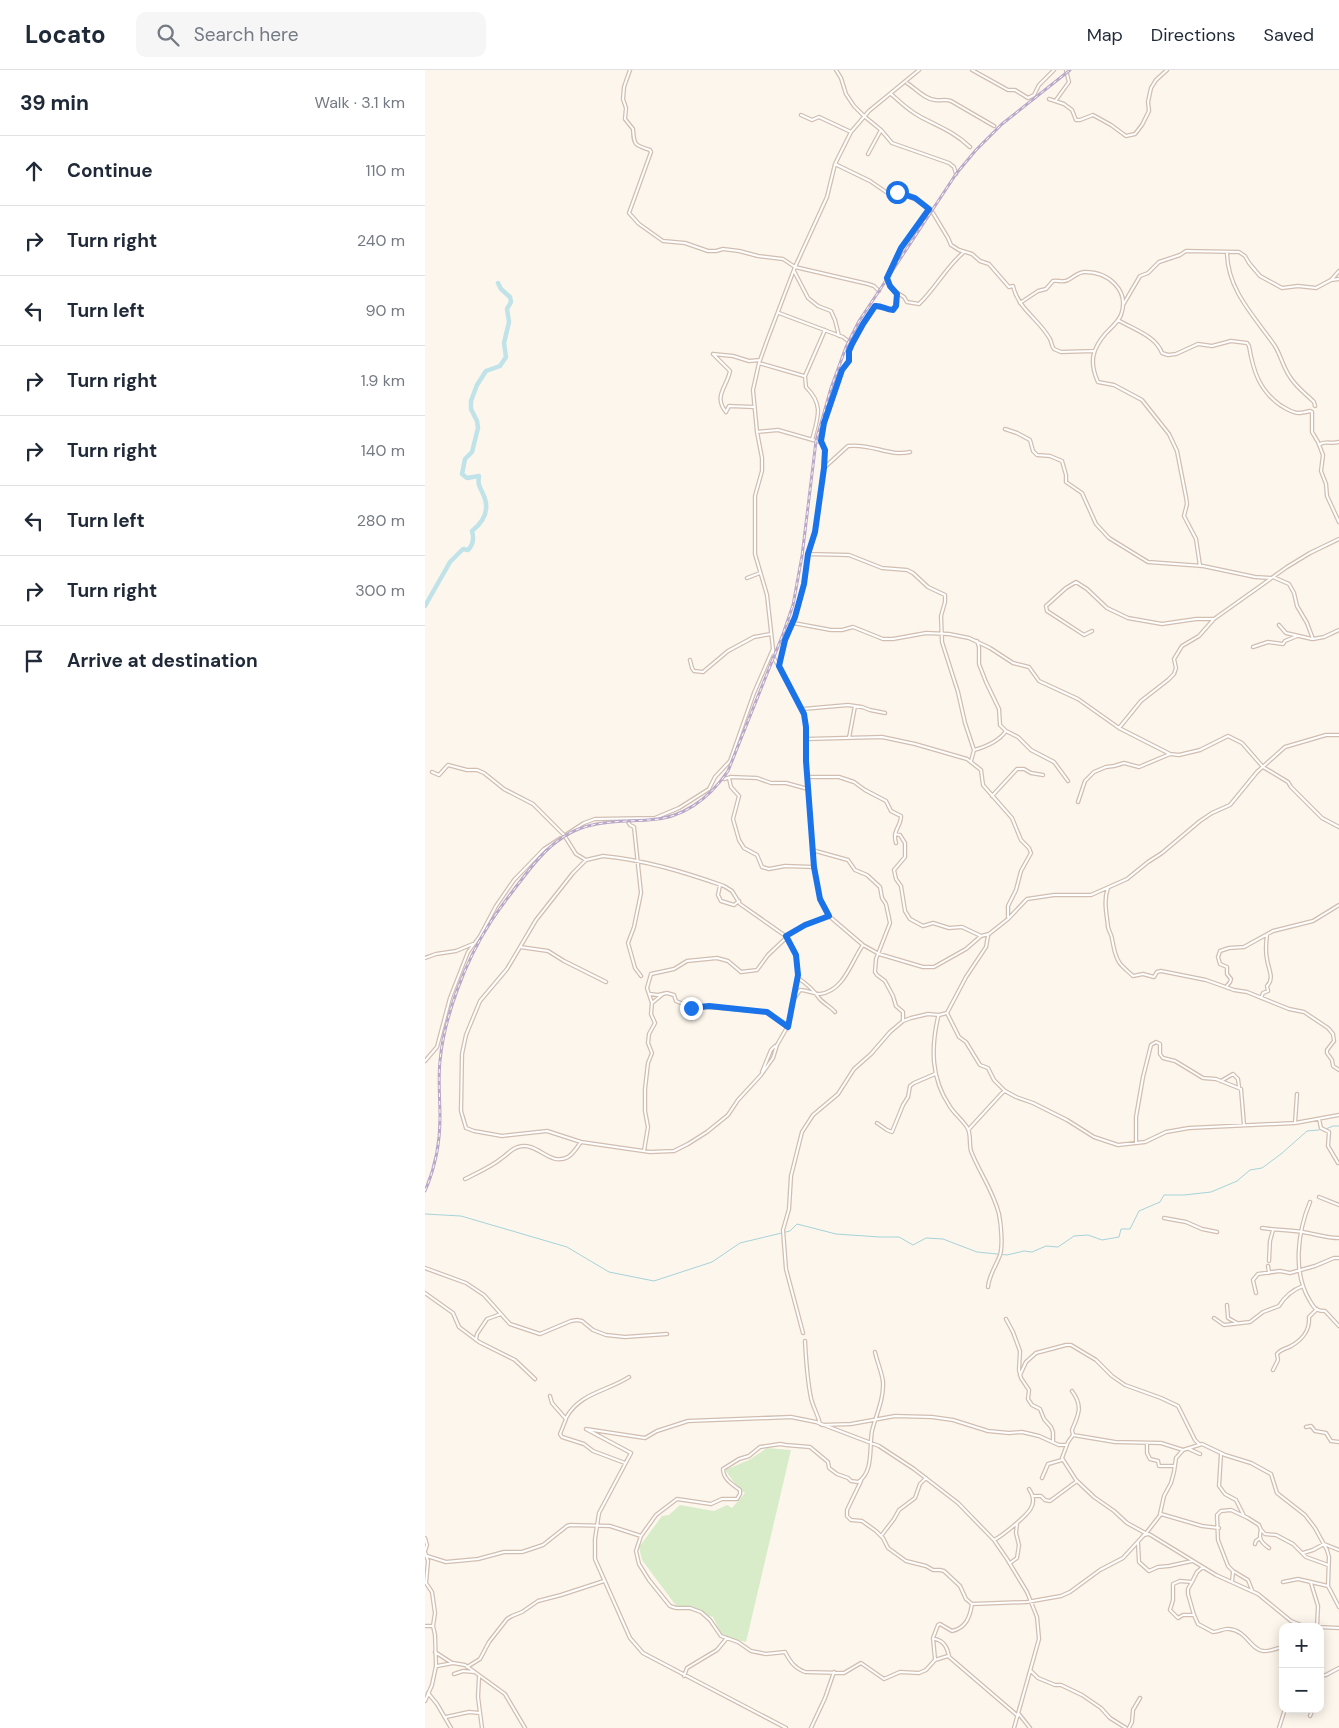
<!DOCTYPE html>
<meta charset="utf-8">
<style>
:root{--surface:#fff;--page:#f6f6f7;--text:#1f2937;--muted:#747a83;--line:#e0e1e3}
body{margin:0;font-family:"DM Sans",sans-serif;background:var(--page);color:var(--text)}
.controls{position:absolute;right:15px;bottom:15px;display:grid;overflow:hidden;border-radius:10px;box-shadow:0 2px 12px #0003}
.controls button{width:45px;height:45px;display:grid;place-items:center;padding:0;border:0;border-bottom:1px solid var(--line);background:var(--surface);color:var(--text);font:25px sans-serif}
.stop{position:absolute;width:15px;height:15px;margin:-11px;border:4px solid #1a73e8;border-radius:50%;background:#fff}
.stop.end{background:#1a73e8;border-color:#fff;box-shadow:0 1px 5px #0008}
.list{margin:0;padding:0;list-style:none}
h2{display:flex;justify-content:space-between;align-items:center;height:65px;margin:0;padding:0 20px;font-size:21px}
h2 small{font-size:16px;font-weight:400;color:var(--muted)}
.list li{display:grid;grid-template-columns:32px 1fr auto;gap:15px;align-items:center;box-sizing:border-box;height:70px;padding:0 20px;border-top:1px solid var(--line)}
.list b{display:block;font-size:19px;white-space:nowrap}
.list em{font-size:16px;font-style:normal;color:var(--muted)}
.icon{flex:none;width:28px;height:28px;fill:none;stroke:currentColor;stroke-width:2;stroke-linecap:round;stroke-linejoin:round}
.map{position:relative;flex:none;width:914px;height:1658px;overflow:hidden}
header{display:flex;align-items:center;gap:30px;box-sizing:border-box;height:70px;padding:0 25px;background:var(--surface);border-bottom:1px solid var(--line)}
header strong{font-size:24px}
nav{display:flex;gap:28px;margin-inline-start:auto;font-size:18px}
.search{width:350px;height:45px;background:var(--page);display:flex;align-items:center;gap:12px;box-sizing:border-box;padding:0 18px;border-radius:10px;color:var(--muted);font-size:19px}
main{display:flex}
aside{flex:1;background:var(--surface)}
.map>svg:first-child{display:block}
.green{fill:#d8ecc9}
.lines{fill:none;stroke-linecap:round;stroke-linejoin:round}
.stream{stroke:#a5d3da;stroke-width:1}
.river{stroke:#bfe3e8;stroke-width:4.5}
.minor-casing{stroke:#d1beb0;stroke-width:4.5}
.minor{stroke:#fff;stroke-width:2}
.rail-casing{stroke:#b9a8c9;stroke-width:3}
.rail{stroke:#fffaf3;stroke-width:1;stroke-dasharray:4;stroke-linecap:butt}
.route{stroke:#1a73e8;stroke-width:6}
</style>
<header>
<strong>Locato</strong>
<div class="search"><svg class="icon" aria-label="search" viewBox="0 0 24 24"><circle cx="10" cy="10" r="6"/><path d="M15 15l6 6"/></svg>Search here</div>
<nav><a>Map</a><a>Directions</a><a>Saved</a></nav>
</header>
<main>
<aside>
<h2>39 min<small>Walk · 3.1 km</small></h2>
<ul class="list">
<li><svg class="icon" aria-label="ahead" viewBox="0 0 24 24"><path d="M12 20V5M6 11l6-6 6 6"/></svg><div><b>Continue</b></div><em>110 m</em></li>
<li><svg class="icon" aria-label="right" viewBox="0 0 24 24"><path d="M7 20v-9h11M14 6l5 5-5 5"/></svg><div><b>Turn right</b></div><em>240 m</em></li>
<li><svg class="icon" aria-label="left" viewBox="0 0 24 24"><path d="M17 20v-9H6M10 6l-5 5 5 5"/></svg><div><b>Turn left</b></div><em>90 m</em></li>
<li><svg class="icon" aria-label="right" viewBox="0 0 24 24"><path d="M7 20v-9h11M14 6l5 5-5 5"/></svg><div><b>Turn right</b></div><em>1.9 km</em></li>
<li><svg class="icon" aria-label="right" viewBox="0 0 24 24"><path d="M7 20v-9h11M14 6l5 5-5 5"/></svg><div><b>Turn right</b></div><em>140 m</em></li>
<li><svg class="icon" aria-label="left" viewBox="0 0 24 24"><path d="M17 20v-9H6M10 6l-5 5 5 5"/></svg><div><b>Turn left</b></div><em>280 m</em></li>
<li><svg class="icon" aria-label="right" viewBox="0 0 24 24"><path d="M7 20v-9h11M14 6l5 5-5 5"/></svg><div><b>Turn right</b></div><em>300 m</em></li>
<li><svg class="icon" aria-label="arrive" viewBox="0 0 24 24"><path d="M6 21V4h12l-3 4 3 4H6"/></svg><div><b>Arrive at destination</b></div></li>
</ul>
</aside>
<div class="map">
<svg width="914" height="1658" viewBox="0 0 914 1658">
<rect width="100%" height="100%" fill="#fdf6ec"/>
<path class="green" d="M342 1378 366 1380 321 1572 297 1566 288 1547 252 1537 217 1490 214 1477 237 1446 244 1445 255 1435 289 1441 302 1435 307 1438 320 1423 313 1418 300 1400 324 1390Z"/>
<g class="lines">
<path class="stream" d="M901 1059 908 1056H914
M0 1144 36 1146 142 1177 184 1202 229 1211 287 1192 315 1173 365 1161 372 1154 411 1164 455 1167H474L488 1175 501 1168 518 1169 552 1182 582 1185 599 1181 607 1182 621 1176 633 1177 649 1166 663 1165 677 1170 694 1167 696 1159H705L714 1141 735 1132 739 1125H759L786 1122 812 1111 825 1100 837 1098 856 1084 882 1061 894 1060"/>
<path class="river" d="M0 536 25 492 38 479 43 480C49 474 49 468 47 461 57 453 64 442 60 429 57 419 52 417 54 406L42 408 37 404 40 389 47 382 53 358 52 351 46 339V331L52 315 61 301 75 296 81 287 79 273 84 252 82 239 86 232 85 227 76 219 73 213"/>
<defs>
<path id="minor" d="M205 0 199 17 198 29 201 38 200 49 208 59C209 75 209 75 225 80L226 82 204 143 214 154 238 171 260 173 283 181H291L298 179 314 181 333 186 358 189 370 197 443 214 449 216 454 221
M411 0 416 8 421 24 429 36 439 46 456 60 467 73 524 93 529 97 531 104
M494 0 444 41 426 62 410 94 402 127 370 197 343 268 334 293 328 320 332 362 337 388V401L330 426V484L342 525 349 588 379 644 381 657V691L389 797 395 829 404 846 438 875 454 884 498 897H509L541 879 556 866 564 864 583 849 602 829 629 825H666L702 809 723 792 737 783 775 751 787 743 805 735 832 702 860 677 901 665H914
M547 0 583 20H590L603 28 609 25 614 15 629 0
M482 13C490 18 499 29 510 30 516 31 520 29 526 31L569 56
M466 24C475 32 483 40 494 46 514 57 528 61 545 77
M624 29 639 34 647 40 651 50H655L668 45 686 55 701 66 710 64 717 55 724 41 723 32 726 18 731 10 742 0
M631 30 644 12 641 0
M376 45 387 50 394 47 426 62
M443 84 456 60
M410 94 445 111 461 122H472L494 131 508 143 523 168 526 175 534 180 547 184 555 191 564 194 584 217 588 216C593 239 614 249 625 269 627 273 626 275 629 279L636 282 669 281
M802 182C802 220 830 247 850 276 856 286 858 297 865 307 871 317 881 324 889 332L890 336
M369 201 383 228 393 236 406 241 410 250 414 266
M907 209 914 201
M471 222 479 227 482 232 494 234C511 218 521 197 539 182
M595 233 613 221 621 219 628 211C634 210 638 213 643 210 649 207 653 202 660 202 683 202 705 220 696 245 693 252 687 257 681 263 667 279 664 292 673 312L689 315 717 330 744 364 752 381 761 427 762 434 759 446 771 469 775 496
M698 235 715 206 723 203 734 192 755 185 761 181 814 182 820 186 824 193 835 206 857 218 873 216 891 218 906 210 914 209
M354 243 418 267 423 271
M693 250C708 259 731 266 737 283L743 285 751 284 773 274 787 276 806 271 822 273 824 276C828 300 834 320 855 335 860 338 867 343 873 343 877 343 881 342 885 341L887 342V362L893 372 898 385 896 401 901 414 902 426 914 452
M288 284 305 301C302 317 288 326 301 342L304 336 329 337
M288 284 308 286 324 291 335 290
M334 293 379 306
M580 359 592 363 605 370 608 381 612 385 625 386 637 391 641 405V412L657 423 671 454 684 468 723 492 778 496 830 507 846 508
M332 362 353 360 395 372
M387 370C393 347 399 335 381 317L380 306 400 260
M895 374C901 371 907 374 914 372
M400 397 423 376C447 373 464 387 485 382
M383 484 424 485 457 498 482 500 488 503 503 517 520 525V532L516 546 517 572 533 622 540 653 549 680
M848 507 864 514 869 523 872 536 882 553 888 569 899 567 914 560
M322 508 335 503
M363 552 406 560H417L428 557 458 569H468L501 563 524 564 544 568 565 578 588 593 604 597 614 611 653 629 694 658 745 684 754 685 775 680 803 666 817 673 838 697 863 712 866 717 897 748 914 757
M854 555 861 563 887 569
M667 561 659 565 656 563 622 541 621 536 641 518 651 512 662 519 682 538 703 548 737 554 771 549H789
M552 571 554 577V594L561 612 574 639 575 655 581 661 593 667 606 680 629 692 643 711
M828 577 843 572 858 574 860 571 872 566
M265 590 267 598 269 601 278 602 303 581 329 567 346 564
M354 596 360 570 370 547 379 514 383 484 390 462 399 398 400 380 396 371 399 353 417 300 424 291V281L427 274 438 254 450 236 468 240 471 236 472 224 465 217 461 208 476 178 504 139
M378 639 423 635 437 637 445 640 460 643
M694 658 716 631 743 610 749 604 751 598 749 589 757 576 774 566 789 549 862 497 885 483 914 469
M424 668 430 636
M381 669 457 667 490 674 542 689 556 700 558 715 587 748 596 770 604 778 606 783 596 801 591 820 583 836V847
M546 691 549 680C560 677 574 671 581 661
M7 702 14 705 23 695 42 700H52L59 703 79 719 108 734 139 765 151 784 161 790
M382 707H414L429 712 440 720 461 731 466 741 476 746C476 757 467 760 471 773
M304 708 306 717 314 726 308 749 314 770 319 778 332 785 337 797 344 799 360 796 389 797
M299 709 306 707 332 708 346 713H361L383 719
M567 726 592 699H599L606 703 618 705
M653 732 660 711 669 702 681 697 689 696 699 693 714 697 745 684
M202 750 205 755 209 757 216 823 209 857 203 873 210 898 216 906
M470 764 475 765 480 773V787L469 800 471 809 476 816 480 841 485 849 498 856 508 853 524 858 537 857 556 866
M387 780 423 790 430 800 442 805 455 817 457 828 461 834 465 853 451 889 450 902 452 905 460 911 468 926 471 936 478 942V951
M178 786C220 790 259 802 299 816L307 821 315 834 362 867 371 885 373 905 366 938 364 954 352 975 348 988 336 1005 313 1030 303 1045 282 1062 263 1074 249 1081 225 1082 156 1072 122 1061 77 1066 49 1061 41 1058 36 1041 37 984 41 965 55 931 82 899 111 850 148 803 161 790Z
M295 815 293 825 296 831 309 835 314 831
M683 818C678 831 682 845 683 857 684 862 687 865 687 869 689 877 689 884 694 892 697 897 703 901 708 906L718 904 729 907 732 902 736 901 781 910 809 920 822 922 864 939 879 942 903 958 908 964 909 971 902 980V983L907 990 908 996 914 1000
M361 866 380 855 404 846
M563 866 561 877 541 907 522 943 534 967 541 972 555 995 563 998 569 1010 580 1021 591 1027 608 1033 642 1050 669 1067 693 1075 720 1072 741 1062 764 1058 870 1053 914 1045
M95 877 123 881 139 891 181 912
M0 888 11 884 31 881 48 874
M373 908C382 914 388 919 394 928 398 933 406 937 410 942
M801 917 805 912 806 909 802 904V897L795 894 793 887 795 881 804 878 819 877 848 861 888 851 914 835
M225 924 233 925 242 923 249 925 251 931 268 938 284 937 342 942 363 957
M836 928 838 923 843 921 842 916C850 908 843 899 842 889 840 881 841 873 842 865
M369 929 375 920C382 920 389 924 395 924 419 921 426 892 438 875
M227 933 238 924
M522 943 514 945 513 947C506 978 506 1008 524 1035 528 1043 540 1052 543 1059 546 1065 544 1074 546 1081 554 1102 568 1120 574 1144 576 1154 578 1176 575 1185 571 1196 564 1205 563 1217
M0 991 12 977 25 928 43 882 55 866 71 836 89 810 119 779 159 753 170 749 230 748 254 738 284 719 290 707 305 691 329 623 348 579
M337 1002 346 980 350 976
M796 1011 808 1004 813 1009 814 1017
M894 1049 896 1058 904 1062 903 1076 913 1093
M452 1053 462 1060 467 1062 478 1035 483 1027 485 1016 489 1013 510 1004
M870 1053 872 1024
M544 1059 577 1023 580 1021
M711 1073V1047L718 1007 726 975 731 972 735 974V984L738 988 750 991 778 1008 791 1009 816 1019 819 1055
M219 1081 223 1057 220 1041V1019L223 993 227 983 223 973 224 964 230 953 226 944 227 933 222 918 226 904 249 899 262 891 292 888 303 891 316 902 332 900 343 885 362 867
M40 1109C52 1103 66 1097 77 1088 83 1084 86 1079 93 1077 113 1071 124 1097 143 1087 149 1083 152 1077 156 1072
M894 1127 914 1135
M885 1132C873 1161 867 1202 885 1231 887 1234 889 1239 893 1240 895 1241 898 1241 900 1241L914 1256
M739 1148 761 1152 777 1159 792 1162
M837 1158C851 1160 864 1160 878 1162 890 1164 902 1168 914 1168
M844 1191 845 1171 848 1160
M843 1196 844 1203
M0 1198 41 1213 59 1225 85 1254 115 1264 146 1251 152 1250 157 1251 168 1260 181 1265 200 1267 242 1264
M0 1223 28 1243 34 1257 54 1272 90 1290 110 1309
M831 1223 828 1210 833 1204 855 1201 865 1203 890 1196 909 1188H914
M802 1235 803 1248 812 1253
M789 1248 799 1255 825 1252 838 1242 854 1236C860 1226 867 1220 878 1216
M581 1249 588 1262 595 1281 594 1300 596 1308 604 1320 603 1329 607 1335 615 1339 619 1349 626 1357 628 1362V1371
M378 1263 361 1199 358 1160 364 1139 366 1106 377 1062 388 1045 413 1024 429 999 446 984 465 962 478 951 486 948 503 944 514 945
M51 1269 52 1264 62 1249 76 1244
M380 1271C381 1290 382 1309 386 1328 388 1337 393 1345 395 1354
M848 1300 853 1290 852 1284C856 1279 861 1279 866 1276 877 1270 885 1260 884 1247L892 1239
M595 1305 601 1292 611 1283 641 1275H646L671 1290 687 1306 700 1315 736 1328 753 1336 770 1370 774 1374
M647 1321C658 1336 654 1344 647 1360L648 1365
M125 1326 127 1333 141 1349 135 1364 137 1367 159 1374 168 1381 200 1393
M141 1348C154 1323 183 1321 204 1307
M397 1355 426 1354 470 1346 507 1347 528 1350 563 1361 584 1363 597 1362 614 1366 634 1375H641
M881 1357 886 1356 890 1361 901 1363 906 1371 914 1372
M722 1373V1383L725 1389 733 1391 734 1396H750
M764 1379 775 1384
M796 1384 794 1416 800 1424 811 1430 819 1446
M617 1408 623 1394 637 1390
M436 1411 422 1440V1446L426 1450 437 1451 451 1461 458 1468 463 1478 481 1491 501 1496 508 1500H515L519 1501 535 1516 541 1529 547 1534 602 1532 636 1526 645 1522 675 1500 698 1488 719 1465 724 1464 791 1505 833 1524 866 1551 881 1557
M608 1426H616L620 1430 625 1431 652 1411
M735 1444 739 1426 746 1413 749 1402 751 1388 758 1380
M836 1460C833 1469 837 1473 844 1478
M722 1462 736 1444 777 1456 794 1458
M722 1464 702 1453 689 1441 669 1427 651 1410 637 1388 643 1372 648 1365 690 1372 736 1373 758 1380 777 1374 800 1385 826 1393 846 1404 852 1423 880 1445 890 1458 902 1480 904 1487 903 1516 914 1537
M216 1466 211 1481 214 1494 224 1510 245 1536 251 1538H265L276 1542 285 1550 296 1566 313 1572 326 1581 341 1584 360 1582C365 1591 369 1598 380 1602L419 1603 436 1593 459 1609 475 1602 494 1603 501 1600 510 1590 523 1586 593 1646
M456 1466 469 1449 474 1440 490 1428 495 1414 501 1408
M0 1468 2 1475 0 1481
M569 1470C577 1466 602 1446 606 1438 610 1431 608 1425 604 1419
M713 1473 714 1492 724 1501 733 1497 744 1496 767 1491
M830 1474 831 1471 835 1468
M0 1482 3 1491 1 1513 7 1522 10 1543 8 1556 10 1565 11 1596 7 1615 0 1631
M878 1483 888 1480 899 1474 914 1480
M2 1486 21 1492 53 1489 79 1482H97L118 1475 142 1456 145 1455 185 1456 216 1466 231 1445 252 1429 286 1434 297 1429H312L315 1424V1420C308 1415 298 1409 298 1399L314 1389 324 1386 335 1377 355 1374 361 1375 385 1377 403 1392 404 1398 412 1404 423 1408 426 1411 433 1412C449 1402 444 1377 447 1361 451 1345 459 1329 458 1312 457 1302 452 1292 450 1282
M585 1493 592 1488 594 1475 591 1463 592 1453
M778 1497 772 1502 767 1512 763 1519V1524L769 1545 773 1554 788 1562C794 1562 799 1558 804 1559 821 1560 826 1580 838 1581 844 1582 852 1578 858 1577
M767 1512 755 1511 748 1514V1530L745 1540 753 1548 758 1545H768
M807 1512 808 1502
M858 1512 873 1509 903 1516
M886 1513 893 1536 892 1557
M827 1520 823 1510 808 1501 803 1496 793 1470 792 1445 796 1441 806 1440 823 1448 834 1455 836 1460 840 1464 851 1465 868 1474 881 1487 903 1495
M0 1556H8
M893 1557 914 1558
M510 1569C519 1571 522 1577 524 1586
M10 1582 27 1593
M510 1589 508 1568 513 1555 515 1554 527 1561C541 1558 545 1547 547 1534
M12 1596 28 1593 40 1595 80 1624 100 1658
M42 1597 55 1589 64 1572 82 1549 87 1546 97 1542 113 1531 136 1525 179 1511
M606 1601 613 1608 630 1615H636L657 1625 676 1638 685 1648 701 1658
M29 1604 38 1601 49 1602
M259 1606 262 1598 292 1580 302 1568
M895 1606 901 1605 914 1598
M54 1607 53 1627 57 1658
M858 1610V1623
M3 1623 12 1634 26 1658
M594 1644 605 1658
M885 1646 888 1639
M21 1647 44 1642 55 1643
M361 1658 218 1583 205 1568 170 1489V1469L174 1443 206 1383 161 1359 220 1368 232 1361 263 1351 366 1347 391 1352 454 1376 489 1399 533 1433 569 1470 582 1489 602 1522 612 1547 614 1569 589 1658
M386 1658 400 1628 409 1602
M704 1658 707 1652 708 1640 715 1628
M854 1658 860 1639"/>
</defs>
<use href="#minor" class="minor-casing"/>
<use href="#minor" class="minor"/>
<defs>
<path id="rail" d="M0 1121C10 1098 15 1073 15 1048 15 1029 13 1010 15 991 19 947 41 890 65 853 74 839 84 826 94 813 107 796 120 779 138 767 164 750 193 752 223 750 257 749 284 729 303 701L358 564 368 535 377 486 391 371 406 318 421 277 434 251 454 221 531 104 551 80 577 54 645 0"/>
</defs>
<use href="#rail" class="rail-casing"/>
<use href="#rail" class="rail"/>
</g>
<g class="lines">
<path class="route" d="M266 938 284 936 342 942 363 957 373 905 371 885 361 866 380 855 404 846 395 829 389 797 381 691V657L379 644 354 596 360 570 370 547 379 514 383 484 390 462 399 398 400 380 396 371 399 353 417 300 424 291V281L427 274 438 254 450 236C456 235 461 240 468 240L471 236 472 224 465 216 462 208 476 178 504 139 490 128 472 122"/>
</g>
</svg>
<div class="controls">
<button>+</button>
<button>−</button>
</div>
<div class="stop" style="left:472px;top:122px"></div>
<div class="stop end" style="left:266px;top:938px"></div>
</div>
</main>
